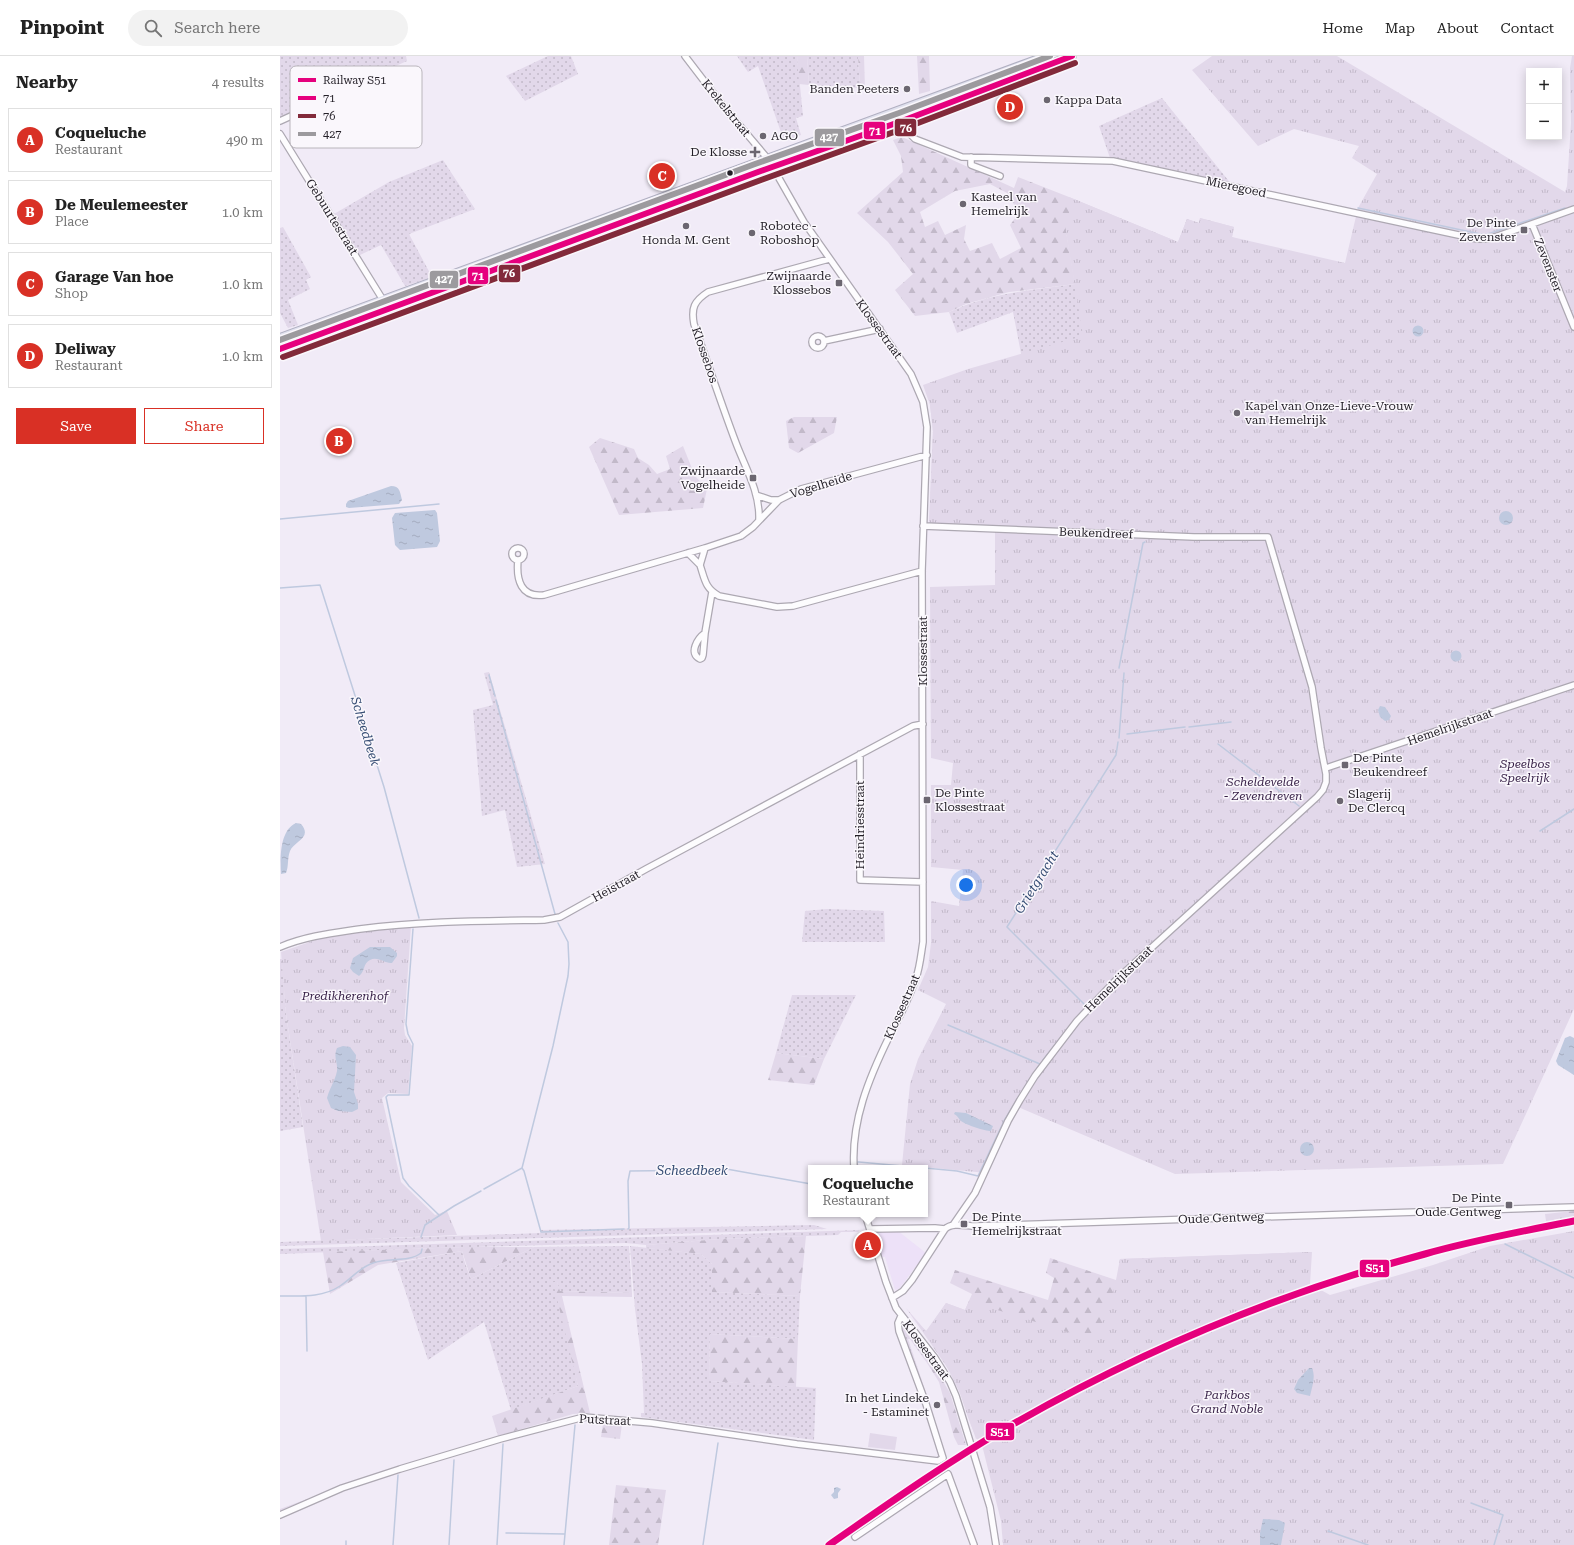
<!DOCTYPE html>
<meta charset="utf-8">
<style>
:root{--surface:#fff;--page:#f2f2f2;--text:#222;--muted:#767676;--line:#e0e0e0;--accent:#d93025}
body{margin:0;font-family:"Roboto Serif",serif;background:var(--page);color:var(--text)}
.controls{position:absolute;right:12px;top:12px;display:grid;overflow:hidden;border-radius:0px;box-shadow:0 2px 10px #0003}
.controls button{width:36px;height:36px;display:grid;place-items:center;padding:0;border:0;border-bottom:1px solid var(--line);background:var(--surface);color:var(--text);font:20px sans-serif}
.you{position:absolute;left:686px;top:829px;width:14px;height:14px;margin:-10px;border:3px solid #fff;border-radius:50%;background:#1a73e8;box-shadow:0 0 0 6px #1a73e833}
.badge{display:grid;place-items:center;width:26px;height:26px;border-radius:50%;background:var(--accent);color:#fff;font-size:13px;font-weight:700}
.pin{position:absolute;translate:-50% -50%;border:2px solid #fff;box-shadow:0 1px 4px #0006}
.popup{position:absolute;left:528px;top:1109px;width:120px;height:52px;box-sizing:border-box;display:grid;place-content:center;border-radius:0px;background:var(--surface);filter:drop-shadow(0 1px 3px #0005);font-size:13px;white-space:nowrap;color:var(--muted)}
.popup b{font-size:15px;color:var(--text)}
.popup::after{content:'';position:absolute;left:50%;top:100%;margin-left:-8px;border:8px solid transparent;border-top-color:var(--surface)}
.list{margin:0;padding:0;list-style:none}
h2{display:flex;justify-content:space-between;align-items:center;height:52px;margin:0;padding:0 16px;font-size:17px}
h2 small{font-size:13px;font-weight:400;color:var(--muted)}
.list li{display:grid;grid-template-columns:26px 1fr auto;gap:12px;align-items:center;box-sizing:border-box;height:64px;margin:0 8px 8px;padding:0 8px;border:1px solid var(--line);border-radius:0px}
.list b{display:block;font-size:15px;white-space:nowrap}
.list p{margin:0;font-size:13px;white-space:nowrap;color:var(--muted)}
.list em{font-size:13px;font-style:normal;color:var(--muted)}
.actions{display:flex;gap:8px;padding:12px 16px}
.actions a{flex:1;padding:9px 0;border:1px solid var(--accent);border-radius:0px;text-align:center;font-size:14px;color:var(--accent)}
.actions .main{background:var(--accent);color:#fff}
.icon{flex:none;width:22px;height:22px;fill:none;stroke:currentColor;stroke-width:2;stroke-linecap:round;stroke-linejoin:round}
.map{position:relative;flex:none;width:1294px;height:1489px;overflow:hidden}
header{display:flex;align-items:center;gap:24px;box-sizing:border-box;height:56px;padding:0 20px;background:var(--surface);border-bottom:1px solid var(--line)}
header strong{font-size:19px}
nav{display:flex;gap:22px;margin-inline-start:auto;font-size:14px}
.search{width:280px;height:36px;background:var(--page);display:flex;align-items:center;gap:10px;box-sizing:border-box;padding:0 14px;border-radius:22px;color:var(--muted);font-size:15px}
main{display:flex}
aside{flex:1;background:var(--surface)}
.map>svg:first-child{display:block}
.built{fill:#ede1f8}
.grass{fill:url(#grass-dots)}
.forest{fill:url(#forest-firs);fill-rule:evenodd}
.park{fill:url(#park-tufts)}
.pitch{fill:#e2d8ea}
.water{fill:url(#water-ripples)}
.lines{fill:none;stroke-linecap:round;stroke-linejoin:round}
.stream{stroke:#bfc9df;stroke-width:1.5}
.minor-casing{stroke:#ada8b2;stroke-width:8}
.highway-casing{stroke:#b0afc1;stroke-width:10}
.minor{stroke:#fdfcfe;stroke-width:5.5}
.highway{stroke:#e0e1ee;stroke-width:8}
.bus-1-casing{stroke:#faf7fc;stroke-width:9}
.bus-2-casing{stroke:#faf7fc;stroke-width:9}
.bus-3-casing{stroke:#faf7fc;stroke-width:9}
.bus-1{stroke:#e6007e;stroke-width:6}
.bus-2{stroke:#822a3a;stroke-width:6}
.bus-3{stroke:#9c9a9e;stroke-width:6}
.rail-1-casing{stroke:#faf7fc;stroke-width:10}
.rail-1{stroke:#e5007d;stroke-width:7}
.poi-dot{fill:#6b6670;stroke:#faf7fc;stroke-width:1.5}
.bus-dot{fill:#231f27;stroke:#faf7fc;stroke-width:1.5}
.labels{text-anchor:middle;stroke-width:3;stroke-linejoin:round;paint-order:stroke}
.poi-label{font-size:12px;fill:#231f27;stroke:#faf7fc;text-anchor:start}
.street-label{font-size:12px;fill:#231f27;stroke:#faf7fc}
.park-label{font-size:12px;font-style:italic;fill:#361f46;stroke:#faf7fc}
.water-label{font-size:13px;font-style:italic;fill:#364d74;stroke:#faf7fc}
.key{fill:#faf7fc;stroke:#bab6bc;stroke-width:1}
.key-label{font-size:11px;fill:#231f27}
.line-badge{stroke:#faf7fc;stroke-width:1.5}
.badge-label{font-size:11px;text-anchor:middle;font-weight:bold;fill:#fff}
</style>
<header>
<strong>Pinpoint</strong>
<div class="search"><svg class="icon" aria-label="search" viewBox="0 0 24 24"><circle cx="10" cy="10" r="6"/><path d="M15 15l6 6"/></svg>Search here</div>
<nav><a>Home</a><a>Map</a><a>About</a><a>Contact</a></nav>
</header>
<main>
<aside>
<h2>Nearby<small>4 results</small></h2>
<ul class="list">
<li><span class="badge">A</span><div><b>Coqueluche</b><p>Restaurant</p></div><em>490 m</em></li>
<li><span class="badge">B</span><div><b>De Meulemeester</b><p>Place</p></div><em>1.0 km</em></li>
<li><span class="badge">C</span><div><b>Garage Van hoe</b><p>Shop</p></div><em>1.0 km</em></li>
<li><span class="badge">D</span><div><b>Deliway</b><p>Restaurant</p></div><em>1.0 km</em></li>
</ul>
<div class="actions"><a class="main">Save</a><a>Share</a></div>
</aside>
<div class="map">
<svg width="1294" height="1489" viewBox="0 0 1294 1489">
<defs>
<pattern id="grass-dots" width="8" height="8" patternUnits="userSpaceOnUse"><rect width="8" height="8" fill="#e2d8ea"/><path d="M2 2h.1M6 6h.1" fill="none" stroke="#c2b9c9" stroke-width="1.8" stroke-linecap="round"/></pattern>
<pattern id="forest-firs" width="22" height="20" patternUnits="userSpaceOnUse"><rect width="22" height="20" fill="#e2d8ea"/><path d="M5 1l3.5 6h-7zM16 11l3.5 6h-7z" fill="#c2b9c9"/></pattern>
<pattern id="park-tufts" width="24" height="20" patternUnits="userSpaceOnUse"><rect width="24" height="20" fill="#e2d8ea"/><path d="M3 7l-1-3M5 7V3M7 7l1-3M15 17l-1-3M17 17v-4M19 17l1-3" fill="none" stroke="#c2b9c9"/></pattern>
<pattern id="water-ripples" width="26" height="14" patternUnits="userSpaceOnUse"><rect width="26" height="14" fill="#bfc9df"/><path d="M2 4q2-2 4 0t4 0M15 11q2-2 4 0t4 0" fill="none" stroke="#a4acbf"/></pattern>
</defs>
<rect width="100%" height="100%" fill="#f1ebf7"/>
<path class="built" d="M618 1175 646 1197 619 1233 615 1234 605 1201H602L597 1176Z"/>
<path class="grass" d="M0 0H126L127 5 0 61Z
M268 0H291L298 18 245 45 226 20Z
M457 0H517L523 60 516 62 521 79 504 85 478 10 468 16Z
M527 0H578L580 32 529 29Z
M882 42 952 129 855 106 830 102 819 70Z
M163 104 195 153 129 178 152 221 125 230 101 189 80 199 54 158 109 126Z
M3 171 31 221 26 224 30 233 8 244 18 269 8 272 0 257V172Z
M786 175 856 274 744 313 733 256 677 277 669 256C709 237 752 234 795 228Z
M209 616 265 808 237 811 225 754 202 760 193 654 213 649 204 617Z
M547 853 604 855 605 886H522L525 855Z
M0 903H2L6 958 23 1071 0 1075Z
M512 939H576L544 1003 496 997Z
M534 1169 547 1173 0 1190V1186L261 1177 260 1174Z
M580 1174 578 1176H561L558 1179 440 1183 366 1189 346 1187 157 1192 0 1198V1193Z
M349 1190 352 1237 280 1235 277 1226 298 1330 231 1354 204 1266 148 1304 116 1207 182 1195 185 1207 191 1223 254 1191Z
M350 1190 421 1198 432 1208V1236L520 1240 518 1283 430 1278 429 1325 536 1332 534 1384 361 1361V1357H364L362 1308 355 1253Z
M624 1271 651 1305 647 1307 630 1283H628L648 1343H646L622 1274Z"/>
<path class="forest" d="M517 0H527L529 29 519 28Z
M578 0H584L585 33 580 32Z
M637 0H649L650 35 639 38Z
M622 81 734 132 738 121 789 141 898 186 907 163 919 167 920 162 954 171 952 181 957 183 947 211 969 221 966 227 919 209 881 402 875 400 878 380 777 401 758 400 759 388 766 375 767 369 751 363H724L726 397 720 472 649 469 653 375 650 349 655 348 657 351 745 322 744 313 856 274 859 205 786 175 795 228 729 236 686 248 669 256 635 260 615 234 633 218 608 186 577 157 623 116 621 100 613 84ZM710 128 727 137 739 157 730 169 741 192 720 203 712 187 690 195 684 183 686 169 665 179 658 165 645 171 640 156 675 135Z
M514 361H557L554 377 518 397 509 392 506 365Z
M320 382 354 393 358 402 369 409 377 418 390 413 386 400 403 390 415 420 427 433 423 452 339 459 309 391Z
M496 997 544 1003 534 1029 488 1024Z
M1294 1155V1161L1266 1165 1265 1158Z
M526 1180 520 1240 432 1236V1208L421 1198 366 1192V1189L440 1183Z
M185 1191H254L191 1223 182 1195 98 1209 50 1238 43 1196Z
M1032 1196 770 1340 696 1383 681 1339 667 1311 626 1252 646 1275 666 1247 685 1254 692 1238 670 1227 675 1214 768 1244 774 1222 766 1217 770 1202 836 1224 840 1203Z
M273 1226H277L280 1235 352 1237V1241L282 1240 310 1357 293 1358 218 1380 212 1360 298 1330Z
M430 1278 518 1283 516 1331 429 1325Z
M651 1305 670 1337 686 1389H678L674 1381 659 1326 647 1307Z
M323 1367 342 1368 340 1383 321 1381Z
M336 1429 386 1434 378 1489H329Z
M27 1443 30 1449 0 1463V1453Z"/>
<path class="park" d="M932 0H1057L1285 136 1287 130 1291 67 1290 12 1292 0H1294V953L1223 1108 895 1118 738 1051 707 1117 622 1109 630 1028 638 1003 666 948 638 934 648 911 651 887V845L679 850 683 814 651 811V729H671L673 707 651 702 650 531 715 529V477L716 473 649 469 653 375 650 349 643 329 688 313 803 280 785 169 789 158V141L898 186 907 163 919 167 920 162 954 171 952 181 1065 207 1078 152 1097 118 1072 102 1079 90 1014 73 978 90 912 14Z
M131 870 124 972 125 979 132 990 128 1038 108 1037 102 1042 121 1126 155 1159 167 1155 177 1179 41 1185 6 958 1 896 44 881Z
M1294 1175V1489H723L721 1465 703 1393C689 1373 685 1347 675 1325 665 1306 652 1288 640 1270L647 1275 666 1247 685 1254 689 1245 816 1285 837 1224 840 1203 1032 1196 1030 1228 1050 1239 1153 1209 1210 1190Z"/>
<path class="pitch" d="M590 1377 617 1381 615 1394 588 1391Z"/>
<path class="water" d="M1132.5 275a5.5 5.5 0 1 1 11 0a5.5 5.5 0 1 1-11 0Z
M111 430C120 430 120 436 122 444L119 448 69 452 66 451V448L68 445Z
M155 454 157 457 160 485 157 491 120 494 115 489 112 462 115 457Z
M1219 462a7 7 0 1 1 14 0a7 7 0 1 1-14 0Z
M1170.5 600a5.5 5.5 0 1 1 11 0a5.5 5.5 0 1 1-11 0Z
M1100 650 1105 651 1111 660 1109 664 1105 665 1100 661 1098 654Z
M16 767 21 768C33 782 14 785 10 795 7 803 9 810 6 817L1 818C0 801 0 774 16 767Z
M90 891H110L117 897V900L112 907C105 908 98 900 90 904 83 907 85 916 79 920L73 916 70 912 73 902Z
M1290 980 1294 982V1019L1278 1009 1276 1005 1285 982Z
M63 990 70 991 76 999 74 1036 78 1048V1053L72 1056 58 1055 51 1052 47 1042C49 1033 55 1025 57 1015 58 1006 53 1002 57 992Z
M675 1056 686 1057 713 1070 711 1075C705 1075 686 1069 681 1065 678 1062 678 1060 674 1058Z
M1020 1093a7 7 0 1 1 14 0a7 7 0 1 1-14 0Z
M1029 1312H1032C1036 1321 1032 1331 1030 1340L1017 1337 1014 1333 1018 1324Z
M557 1431 561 1433 558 1437V1442L554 1443 551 1439 554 1436V1432Z
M983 1463 999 1464 1005 1467 1001 1489H980V1477Z"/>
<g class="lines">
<path class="stream" d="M1078 152 1205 179 1285 152
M0 463 159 448
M0 532 40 529 104 731 139 862
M839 612 863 487 865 486
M209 619 215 640
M216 644 275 858
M909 671 951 666
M847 678 905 671
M839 682 844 617
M938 688 1019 750
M1260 775 1294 753
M133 873 126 968 128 978 133 988 129 1039H108L106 1041 123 1122 129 1130 159 1159
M804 951 806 950 727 871 836 699 838 686
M668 969 760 1008 744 1032
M763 1004 802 955
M242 1112 273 990 288 920 289 908 288 886 278 867
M242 1112 244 1115 261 1176 344 1173
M578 1112 577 1106H579L644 1112
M645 1112 677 1115 698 1120 724 1065 741 1037
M204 1133 242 1112
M348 1173 349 1172 348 1125 350 1115 432 1114 441 1112 531 1128
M141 1181 145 1169 174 1150 201 1135
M1225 1188 1294 1222
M0 1240C21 1240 42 1242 60 1230 71 1223 80 1211 93 1207 108 1201 128 1207 141 1197L142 1193
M26 1241 27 1295
M1191 1447 1223 1459 1214 1489
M1048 1475 1088 1489
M226 1477 285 1478 284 1489
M285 1478 295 1369
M66 1489V1485
M113 1489 118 1419
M169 1489 174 1404
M217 1489 223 1388
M423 1489 438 1387"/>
<defs>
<path id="minor" d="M405 0 444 51 488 103 524 166 631 318 643 346 647 371 642 515 643 886C641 898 640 911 636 922 629 943 619 962 609 981 589 1022 571 1065 574 1112
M0 65 95 22
M622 65 629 77 635 83 682 101 833 105 1197 183H1206L1215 181 1294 153
M0 78 103 244
M691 101V109L720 120
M1252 168 1294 271
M532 286a6 6 0 1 1 12 0a6 6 0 1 1-12 0Z
M544 285 600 273
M476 439 491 444H499
M479 463C480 436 465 411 456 387 441 347 428 308 414 268 411 252 414 245 428 236L549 203
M643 470 914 481H988L1032 631 1041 692 1046 718V726L1043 734 1037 741 836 924 797 965 755 1020 740 1044 728 1065 695 1137 673 1169
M232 498a6 6 0 1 1 12 0a6 6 0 1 1-12 0Z
M408 497 420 509 425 492
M238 504C236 524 241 542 264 539L425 492 461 480 473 471 499 444 521 433 647 399
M420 509C425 524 425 532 439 540L497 551 513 550 642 515
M425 577 423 599 422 602 420 603C408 597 418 582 425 577L432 536
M580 698V824L643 826
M1046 712 1294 629
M0 891C26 880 53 877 80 873 141 865 202 865 264 864L280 861 366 813 633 670 643 668
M585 1158 606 1226 616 1252 655 1302 670 1326 676 1340 710 1451 716 1489
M590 1173 655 1172 665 1173
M612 1242 623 1235 632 1224 665 1173C672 1166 686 1170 695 1170L1294 1151
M0 1459 62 1432 120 1413 220 1383 304 1361 372 1367 517 1388 658 1405 663 1402 646 1348 619 1275 618 1267 621 1260
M575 1481 668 1418 694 1489"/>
<path id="highway" d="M0 282 767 0
M0 293 478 116 622 65 792 0"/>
</defs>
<use href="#minor" class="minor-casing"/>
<use href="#highway" class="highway-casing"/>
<use href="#minor" class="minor"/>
<use href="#highway" class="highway"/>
<defs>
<path id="bus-1" d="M0 293 478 116 622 65 792 0"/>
<path id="bus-2" d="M3 301 481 124 625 72 795 7"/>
<path id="bus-3" d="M0 284 475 108 619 57 770 0"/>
</defs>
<use href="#bus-1" class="bus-1-casing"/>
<use href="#bus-2" class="bus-2-casing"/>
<use href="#bus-3" class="bus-3-casing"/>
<use href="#bus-1" class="bus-1"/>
<use href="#bus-2" class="bus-2"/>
<use href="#bus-3" class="bus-3"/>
<defs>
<path id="rail-1" d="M549 1489C608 1448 666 1407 728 1371 859 1296 999 1237 1145 1198 1194 1184 1244 1175 1294 1165"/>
</defs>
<use href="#rail-1" class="rail-1-casing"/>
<use href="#rail-1" class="rail-1"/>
</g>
<g class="poi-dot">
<circle cx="627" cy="33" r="4"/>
<circle cx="767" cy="44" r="4"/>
<circle cx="483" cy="80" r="4"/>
<path d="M473 90h4v4h4v4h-4v4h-4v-4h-4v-4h4z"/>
<circle cx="683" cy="148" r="4"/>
<circle cx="406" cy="170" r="4"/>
<rect x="1240" y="170" width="8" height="8" rx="2"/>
<circle cx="472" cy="177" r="4"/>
<rect x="555" y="223" width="8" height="8" rx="2"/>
<circle cx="957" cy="357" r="4"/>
<rect x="469" y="418" width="8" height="8" rx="2"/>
<rect x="1061" y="705" width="8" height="8" rx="2"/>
<rect x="643" y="740" width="8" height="8" rx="2"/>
<circle cx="1060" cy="745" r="4"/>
<rect x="1225" y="1145" width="8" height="8" rx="2"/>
<rect x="680" y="1164" width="8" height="8" rx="2"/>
<circle cx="657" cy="1349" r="4"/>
</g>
<circle class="bus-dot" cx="450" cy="117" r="3.5"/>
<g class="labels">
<g class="poi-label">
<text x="619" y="37" text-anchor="end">Banden Peeters</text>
<text x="775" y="48">Kappa Data</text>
<text x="491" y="84">AGO</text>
<text x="467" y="100" text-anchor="end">De Klosse</text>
<text x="691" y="145">Kasteel van<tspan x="691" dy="14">Hemelrijk</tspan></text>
<text x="1236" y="171" text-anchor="end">De Pinte<tspan x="1236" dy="14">Zevenster</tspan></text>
<text x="480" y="174">Robotec -<tspan x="480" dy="14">Roboshop</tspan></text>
<text x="406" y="188" text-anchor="middle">Honda M. Gent</text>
<text x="551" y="224" text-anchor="end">Zwijnaarde<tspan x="551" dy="14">Klossebos</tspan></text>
<text x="965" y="354">Kapel van Onze-Lieve-Vrouw<tspan x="965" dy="14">van Hemelrijk</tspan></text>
<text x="465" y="419" text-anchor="end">Zwijnaarde<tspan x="465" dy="14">Vogelheide</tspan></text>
<text x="1073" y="706">De Pinte<tspan x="1073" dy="14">Beukendreef</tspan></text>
<text x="655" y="741">De Pinte<tspan x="655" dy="14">Klossestraat</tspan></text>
<text x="1068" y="742">Slagerij<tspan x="1068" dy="14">De Clercq</tspan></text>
<text x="1221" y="1146" text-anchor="end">De Pinte<tspan x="1221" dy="14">Oude Gentweg</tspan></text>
<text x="692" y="1165">De Pinte<tspan x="692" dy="14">Hemelrijkstraat</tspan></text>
<text x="649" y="1346" text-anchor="end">In het Lindeke<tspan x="649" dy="14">- Estaminet</tspan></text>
</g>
<g class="street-label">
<text transform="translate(446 52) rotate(51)" y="4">Krekelstraat</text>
<text transform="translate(956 131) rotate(12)" y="4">Mieregoed</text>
<text transform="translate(52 161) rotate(58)" y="4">Gebuurtestraat</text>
<text transform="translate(1268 209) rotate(68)" y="4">Zevenster</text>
<text transform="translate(599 273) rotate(54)" y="4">Klossestraat</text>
<text transform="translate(425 299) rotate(71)" y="4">Klossebos</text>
<text transform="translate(541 429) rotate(-17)" y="4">Vogelheide</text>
<text transform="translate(816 477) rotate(2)" y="4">Beukendreef</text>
<text transform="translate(643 595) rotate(-90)" y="4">Klossestraat</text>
<text transform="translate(1170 671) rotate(-19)" y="4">Hemelrijkstraat</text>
<text transform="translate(580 769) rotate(-90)" y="4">Heindriesstraat</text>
<text transform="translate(336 830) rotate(-29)" y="4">Heistraat</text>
<text transform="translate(839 923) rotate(-44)" y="4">Hemelrijkstraat</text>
<text transform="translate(622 951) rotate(-66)" y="4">Klossestraat</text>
<text transform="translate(941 1162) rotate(-2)" y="4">Oude Gentweg</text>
<text transform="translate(646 1294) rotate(54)" y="4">Klossestraat</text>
<text transform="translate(325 1364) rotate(3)" y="4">Putstraat</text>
</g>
<g class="park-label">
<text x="1245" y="712">Speelbos<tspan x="1245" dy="14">Speelrijk</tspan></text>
<text x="983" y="730">Scheldevelde<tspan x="983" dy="14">- Zevendreven</tspan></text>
<text x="65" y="944">Predikherenhof</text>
<text x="947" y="1343">Parkbos<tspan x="947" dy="14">Grand Noble</tspan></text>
</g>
<g class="water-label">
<text transform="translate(86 675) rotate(73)" y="5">Scheedbeek</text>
<text transform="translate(756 826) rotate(-58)" y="5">Grietgracht</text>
<text x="412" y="1119">Scheedbeek</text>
</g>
</g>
<rect x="10" y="10" width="132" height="82" rx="6" class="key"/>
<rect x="18" y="22" width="18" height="4" fill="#e5007d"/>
<rect x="18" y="40" width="18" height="4" fill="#e6007e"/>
<rect x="18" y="58" width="18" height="4" fill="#822a3a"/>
<rect x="18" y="76" width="18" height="4" fill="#9c9a9e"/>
<g class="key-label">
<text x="43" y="28">Railway S51</text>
<text x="43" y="46">71</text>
<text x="43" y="64">76</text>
<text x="43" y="82">427</text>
</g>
<g class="line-badge">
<rect x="614" y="62" width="23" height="19" rx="4" fill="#822a3a"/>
<rect x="583" y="65" width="23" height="19" rx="4" fill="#e6007e"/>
<rect x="534" y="72" width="31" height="19" rx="4" fill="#9c9a9e"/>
<rect x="218" y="208" width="23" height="19" rx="4" fill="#822a3a"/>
<rect x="187" y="210" width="22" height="19" rx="4" fill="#e6007e"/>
<rect x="149" y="214" width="30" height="19" rx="4" fill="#9c9a9e"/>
<rect x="1079" y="1203" width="31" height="19" rx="4" fill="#e5007d"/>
<rect x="705" y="1366" width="30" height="19" rx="4" fill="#e5007d"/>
</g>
<g class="badge-label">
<text x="626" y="76">76</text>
<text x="595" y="79">71</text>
<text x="549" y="85">427</text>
<text x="229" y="221">76</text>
<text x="198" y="224">71</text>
<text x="164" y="227">427</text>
<text x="1095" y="1216">S51</text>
<text x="720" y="1380">S51</text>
</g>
</svg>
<div class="controls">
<button>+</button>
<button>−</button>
</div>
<div class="you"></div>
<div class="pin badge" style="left:588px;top:1189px">A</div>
<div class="popup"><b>Coqueluche</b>Restaurant</div>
<div class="pin badge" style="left:59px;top:385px">B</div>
<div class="pin badge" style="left:382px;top:120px">C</div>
<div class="pin badge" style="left:730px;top:51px">D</div>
</div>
</main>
